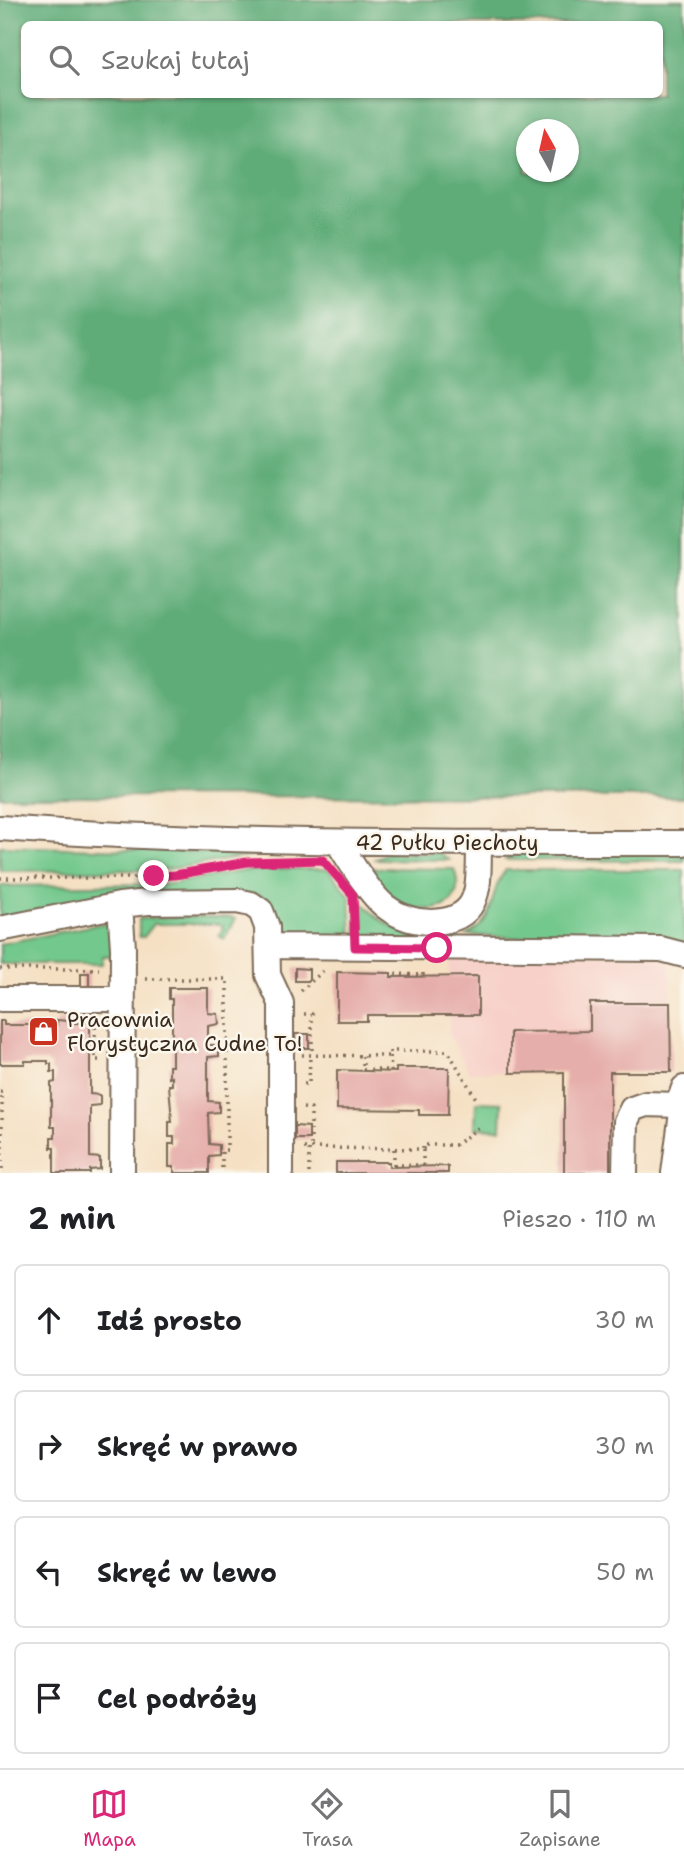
<!DOCTYPE html>
<html lang="pl">
<meta charset="utf-8">
<style>
:root{--surface:#fff;--page:#f2f2f2;--text:#202124;--muted:#757577;--line:#e0e0e0;--accent:#db2777}
body{margin:0;font-family:"Shantell Sans",sans-serif;background:var(--page);color:var(--text)}
.compass{position:absolute;left:516px;top:119px;width:63px;height:63px;border-radius:50%;background:var(--surface);box-shadow:0 2px 5px #0004;rotate:352deg}
.stop{position:absolute;width:21px;height:21px;margin:-16px;border:5px solid #db2777;border-radius:50%;background:#fff}
.stop.end{background:#db2777;border-color:#fff;box-shadow:0 2px 7px #0008}
.list{margin:0;padding:0;list-style:none}
h2{display:flex;justify-content:space-between;align-items:center;height:91px;margin:0;padding:0 28px;font-size:30px}
h2 small{font-size:23px;font-weight:400;color:var(--muted)}
.list li{display:grid;grid-template-columns:46px 1fr auto;gap:21px;align-items:center;box-sizing:border-box;height:112px;margin:0 14px 14px;padding:0 14px;border:2px solid var(--line);border-radius:10px}
.list b{display:block;font-size:26px;white-space:nowrap}
.list em{font-size:23px;font-style:normal;color:var(--muted)}
.icon{flex:none;width:38px;height:38px;fill:none;stroke:currentColor;stroke-width:2;stroke-linecap:round;stroke-linejoin:round}
.map{position:relative;flex:none;width:684px;height:1173px;overflow:hidden}
.search{position:absolute;background:var(--surface);box-shadow:0 2px 5px #0004;left:21px;right:21px;top:21px;height:77px;display:flex;align-items:center;gap:18px;box-sizing:border-box;padding:0 24px;border-radius:10px;color:var(--muted);font-size:26px}
.sheet{height:595px;background:var(--surface)}
nav{display:flex;justify-content:space-around;align-items:center;box-sizing:border-box;height:98px;border-top:2px solid var(--line);background:var(--surface);font-size:19px;color:var(--muted)}
nav a{display:grid;justify-items:center;gap:4px}
nav .on{color:var(--accent)}
.map>svg:first-child{display:block}
.built{fill:#f7d1c9}
.green{fill:#73c88d;stroke:#577956;stroke-width:2}
.forest{fill:#5eac78;stroke:#4c6b4b;stroke-width:2;fill-rule:evenodd}
.building{fill:#e6aeaa}
.lines{fill:none;stroke-linecap:round;stroke-linejoin:round}
.minor-casing{stroke:#7c6a58;stroke-width:28}
.path{stroke:#7c6a58;stroke-width:3.5;stroke-dasharray:2 5;stroke-linecap:butt}
.minor{stroke:#fff;stroke-width:24}
.route{stroke:#db2777;stroke-width:9}
.labels{text-anchor:middle;stroke-width:5;stroke-linejoin:round;paint-order:stroke}
.street-label{font-size:21px;fill:#3b2a1e;stroke:#fbf7ec}
.poi-label{font-size:21px;fill:#3b2a1e;stroke:#fbf7ec;text-anchor:start}
</style>
<div class="map">
<svg width="684" height="1173" viewBox="0 0 684 1173">
<rect width="100%" height="100%" fill="#fbf7ec"/>
<filter id="ink" filterUnits="userSpaceOnUse"><feTurbulence type="fractalNoise" baseFrequency=".0143" numOctaves="2"/><feDisplacementMap in="SourceGraphic" scale="14" xChannelSelector="R" yChannelSelector="G"/><feConvolveMatrix kernelMatrix="1 2 1 2 8 2 1 2 1" color-interpolation-filters="sRGB"/></filter>
<filter id="wash" filterUnits="userSpaceOnUse"><feTurbulence type="fractalNoise" baseFrequency=".00686" numOctaves="4" result="noise"/><feDisplacementMap in="SourceGraphic" scale="28" xChannelSelector="R" yChannelSelector="G"/><feGaussianBlur stdDeviation="1.57" result="paint"/><feColorMatrix in="noise" values="0 0 0 0 0 0 0 0 0 0 0 0 0 0 0 0 0 1.4 0 .05"/><feComposite in="paint" operator="in"/></filter>
<g filter="url(#wash)">
<rect width="100%" height="100%" fill="#f5e0c3"/>
<path class="built" d="M449 954 670 955 671 1072H470L449 1035Z"/>
<path class="green" d="M0 846 264 854 162 870 0 871Z
M386 853H439L449 860 375 859Z
M518 853 684 854V861L504 860Z
M371 868 454 869C469 910 428 917 399 902 393 898 388 892 383 887 377 881 372 876 371 868Z
M270 869H328L350 896 352 940C334 939 286 942 278 925 270 909 274 904 257 894L0 919V886L170 884 243 871Z
M506 870H684V948L467 935C499 919 487 892 506 870Z
M356 903 360 907 364 904C388 932 423 941 458 930L460 944 357 940Z
M173 917H230L236 919 224 939 219 936 224 927 219 924H153L144 937H139V919Z
M110 922 112 956H103L102 964H0V944Z
M476 1102 502 1103 501 1129 475 1128Z"/>
<path class="forest" d="M0 0H684V797L0 796ZM24 24H660V94H24ZM526 130H568V172H526Z"/>
<g id="blocks">
<path class="building" d="M295 968 309 969V981H295Z
M337 972 391 973V977L478 976V1015H367V1021H337Z
M81 973H89V989H81Z
M169 988H208V1013L218 1014 219 1024 208 1026V1045H219V1056L208 1057V1101L219 1102V1112L208 1113 209 1144 219 1145V1155L209 1156V1173H174V1167H169V1144H174V1137H169V1122H172L169 1085H172V1077L169 1078V1066H172V999H169Z
M590 1003H670L671 1072H610V1173H564V1072L510 1073V1032L590 1031Z
M57 1020 68 1021V1023H90V1094L100 1095V1105L90 1106V1157L100 1158V1169L90 1170V1173H54V1148H51V1137H55V1127H51V1083L55 1082V1072H51V1064H48V1061H25V1064H0V1021H4V1025H57Z
M295 1034H309V1048H295Z
M396 1068H449L448 1115H419V1110L337 1109V1070L396 1072Z
M295 1126 309 1127V1139H295Z
M336 1162H389V1167L448 1166V1173H336Z"/>
</g>
</g>
<g filter="url(#ink)">
<use href="#blocks" fill-opacity="0" stroke="#7c6a58" stroke-width="2"/>
<g class="lines">
<defs>
<path id="minor" d="M0 828C228 844 456 843 684 843
M338 842C349 860 370 895 386 907 399 917 416 922 432 922 484 920 478 884 479 843
M120 905 123 948 122 1173
M0 929 120 905 148 902 237 901 251 904 261 911 267 927 268 975 281 1003V1173
M268 946 661 949 684 955
M0 999H122
M625 1173 626 1121 632 1109 646 1104 678 1105
M674 1173 682 1112 678 1105 684 1088"/>
</defs>
<use href="#minor" class="minor-casing"/>
<path class="path" d="M0 878H132L175 875 238 864
M353 907 354 924
M0 969H99
M395 974 423 975V970
M146 979H227V1150H222V1173
M301 991 324 970
M304 1014H312V1055
M95 1020V1060H99
M302 1055 390 1056V1051H448L478 1102
M363 1056V1070H391
M390 1056 391 1072
M304 1084H309L310 1055
M0 1092H2V1173
M303 1108 311 1109V1148
M304 1148 423 1149V1145H455L478 1128
M394 1149V1165
M394 1165H423V1149
M309 1173V1148"/>
<use href="#minor" class="minor"/>
</g>
</g>
<g class="lines" filter="url(#ink)">
<path class="route" d="M154 876 175 875 247 862 323 860 353 895 355 947 437 948"/>
</g>
<defs>
<symbol id="shop-square" viewBox="-11 -11 22 22"><rect x="-9" y="-9" width="18" height="18" rx="4" fill="#c8321e" stroke="#fbf7ec"/><path d="M-5-2.5h2.3a2.7 3.5 0 0 1 5.4 0H5L5.5 6h-11ZM-1.5-2.5h3a1.5 2.3 0 0 0-3 0Z" fill="#fff"/></symbol>
</defs>
<g fill-rule="evenodd">
<use href="#shop-square" x="26" y="1014" width="35" height="35"/>
</g>
<g class="labels">
<g class="street-label">
<text x="447" y="850">42 Pułku Piechoty</text>
</g>
<g class="poi-label">
<text x="67" y="1027">Pracownia<tspan x="67" dy="24">Florystyczna Cudne To!</tspan></text>
</g>
</g>
</svg>
<svg class="compass" viewBox="-18 -18 36 36"><path d="M0-13l5 13h-10z" fill="#e53935"/><path d="M0 13l5-13h-10z" fill="#757577"/></svg>
<div class="stop" style="left:437px;top:948px"></div>
<div class="stop end" style="left:154px;top:876px"></div>
<div class="search"><svg class="icon" aria-label="search" viewBox="0 0 24 24"><circle cx="10" cy="10" r="6"/><path d="M15 15l6 6"/></svg>Szukaj tutaj</div>
</div>
<section class="sheet">
<h2>2 min<small>Pieszo · 110 m</small></h2>
<ul class="list">
<li><svg class="icon" aria-label="ahead" viewBox="0 0 24 24"><path d="M12 20V5M6 11l6-6 6 6"/></svg><div><b>Idź prosto</b></div><em>30 m</em></li>
<li><svg class="icon" aria-label="right" viewBox="0 0 24 24"><path d="M7 20v-9h11M14 6l5 5-5 5"/></svg><div><b>Skręć w prawo</b></div><em>30 m</em></li>
<li><svg class="icon" aria-label="left" viewBox="0 0 24 24"><path d="M17 20v-9H6M10 6l-5 5 5 5"/></svg><div><b>Skręć w lewo</b></div><em>50 m</em></li>
<li><svg class="icon" aria-label="arrive" viewBox="0 0 24 24"><path d="M6 21V4h12l-3 4 3 4H6"/></svg><div><b>Cel podróży</b></div></li>
</ul>
</section>
<nav>
<a class="on"><svg class="icon" aria-label="map" viewBox="0 0 24 24"><path d="M3 6l6-2 6 2 6-2v14l-6 2-6-2-6 2zM9 4v14M15 6v14"/></svg>Mapa</a>
<a><svg class="icon" aria-label="directions" viewBox="0 0 24 24"><path d="M12 3l9 9-9 9-9-9zM9 14v-3h6M13 9l2 2-2 2"/></svg>Trasa</a>
<a><svg class="icon" aria-label="saved" viewBox="0 0 24 24"><path d="M7 4h10v16l-5-4-5 4z"/></svg>Zapisane</a>
</nav>
